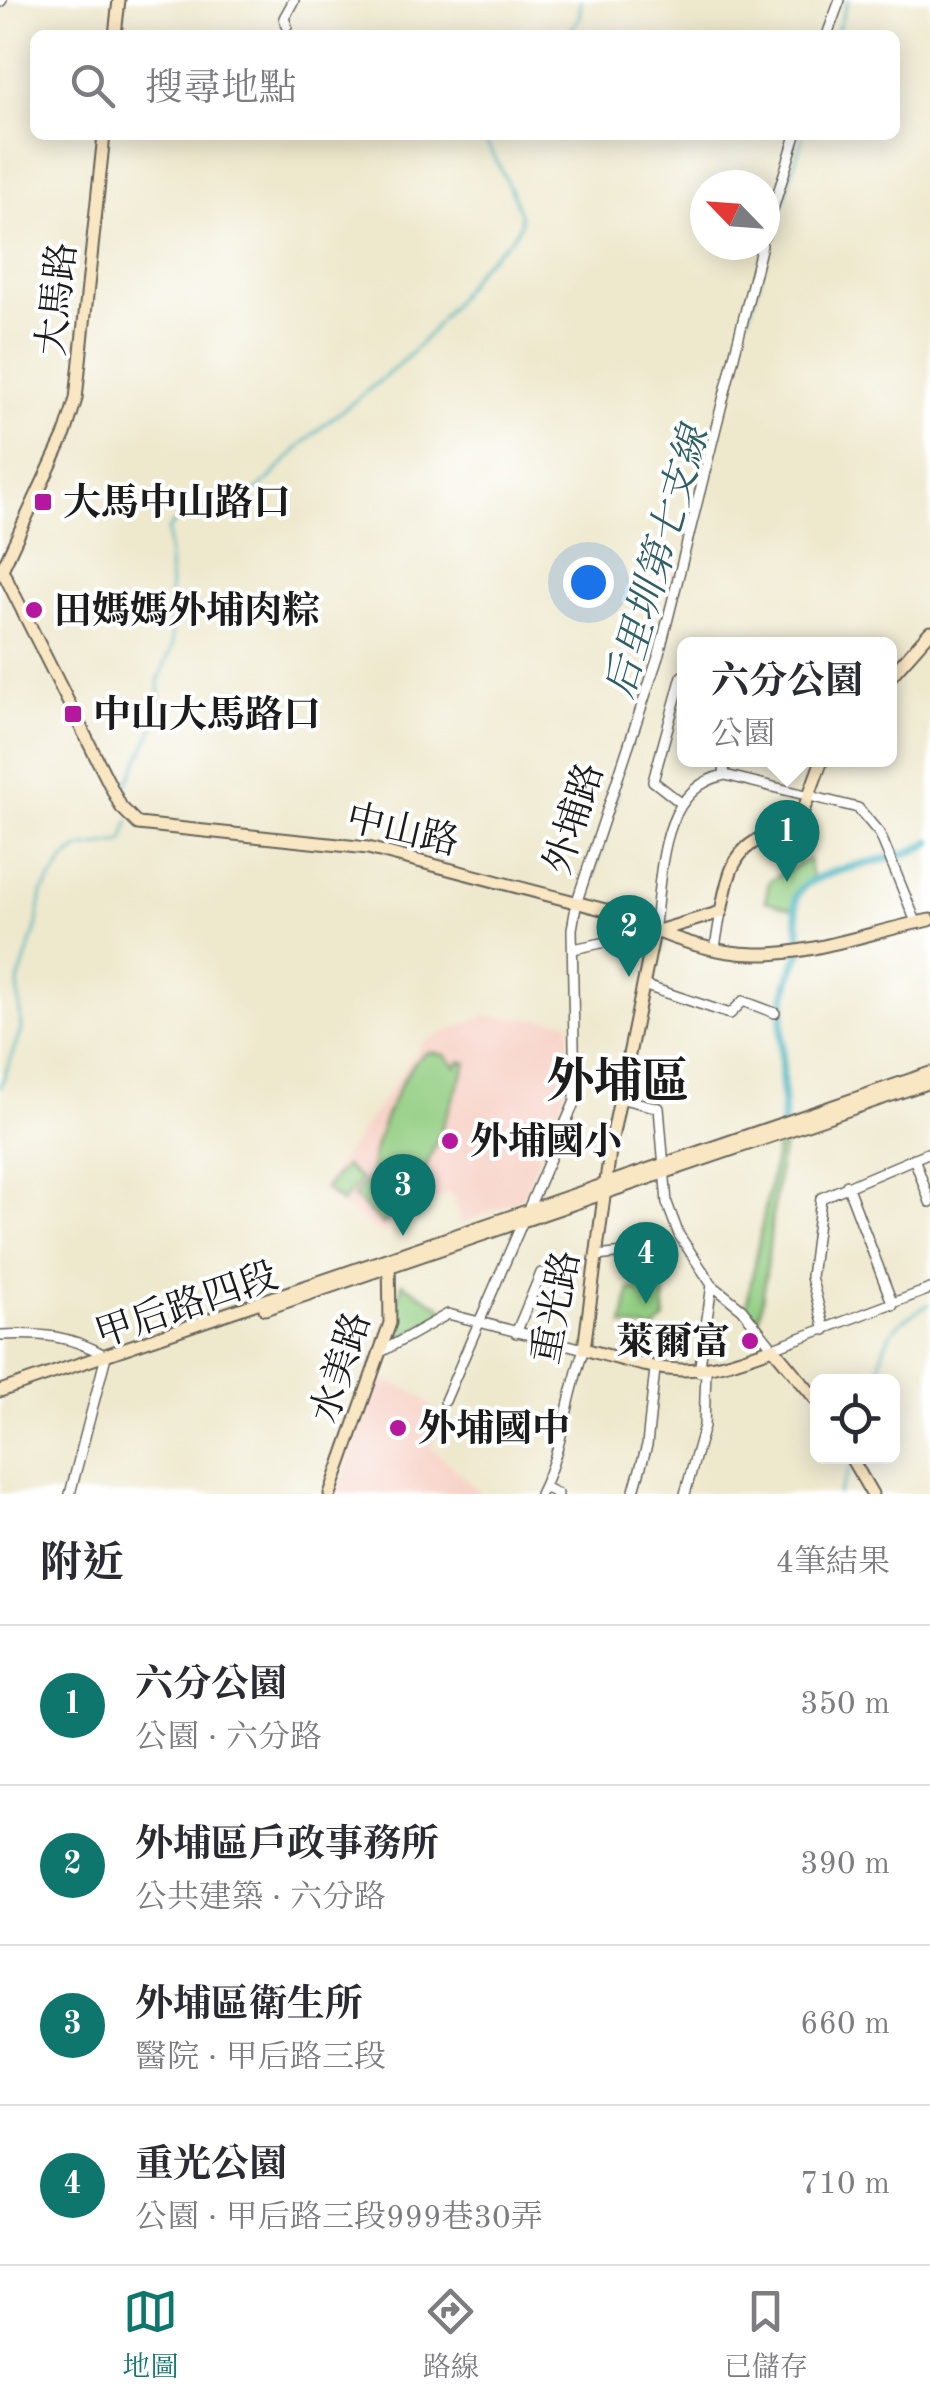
<!DOCTYPE html>
<html lang="zh-TW">
<meta charset="utf-8">
<style>
:root{--surface:#fff;--page:#f7f7f7;--text:#2b2b33;--muted:#7c7c81;--line:#e1e1e2;--accent:#0f766e}
body{margin:0;font-family:"Old Standard TT","Noto Serif TC",serif;background:var(--page);color:var(--text)}
.controls{position:absolute;right:30px;bottom:30px;display:grid;overflow:hidden;border-radius:15px;box-shadow:0 5px 25px #0003}
.controls button{width:90px;height:90px;display:grid;place-items:center;padding:0;border:0;border-bottom:2px solid var(--line);background:var(--surface);color:var(--text);font:50px sans-serif}
.compass{position:absolute;left:690px;top:170px;width:90px;height:90px;border-radius:50%;background:var(--surface);box-shadow:0 5px 25px #0003;rotate:295deg}
.you{position:absolute;left:588px;top:582px;width:35px;height:35px;margin:-25px;border:8px solid #fff;border-radius:50%;background:#1a73e8;box-shadow:0 0 0 15px #1a73e833}
.badge{display:grid;place-items:center;width:65px;height:65px;border-radius:50%;background:var(--accent);color:#fff;font-size:32px;font-weight:700}
.pin{position:absolute;translate:-50% -82px;filter:drop-shadow(0 2px 5px #0008)}
.pin::after{content:'';position:absolute;top:52px;width:35px;height:30px;background:inherit;clip-path:polygon(0 0,100% 0,50% 100%)}
.popup{position:absolute;left:677px;top:637px;width:220px;height:130px;box-sizing:border-box;display:grid;place-content:center;border-radius:15px;background:var(--surface);filter:drop-shadow(0 2px 8px #0005);font-size:32px;white-space:nowrap;color:var(--muted)}
.popup b{font-size:38px;color:var(--text)}
.popup::after{content:'';position:absolute;left:50%;top:100%;margin-left:-20px;border:20px solid transparent;border-top-color:var(--surface)}
.list{margin:0;padding:0;list-style:none}
h2{display:flex;justify-content:space-between;align-items:center;height:130px;margin:0;padding:0 40px;font-size:42px}
h2 small{font-size:32px;font-weight:400;color:var(--muted)}
.list li{display:grid;grid-template-columns:65px 1fr auto;gap:30px;align-items:center;box-sizing:border-box;height:160px;padding:0 40px;border-top:2px solid var(--line)}
.list b{display:block;font-size:38px;white-space:nowrap}
.list p{margin:0;font-size:32px;white-space:nowrap;color:var(--muted)}
.list em{font-size:32px;font-style:normal;color:var(--muted)}
.icon{flex:none;width:55px;height:55px;fill:none;stroke:currentColor;stroke-width:2;stroke-linecap:round;stroke-linejoin:round}
.map{position:relative;flex:none;width:930px;height:1494px;overflow:hidden}
.search{position:absolute;background:var(--surface);box-shadow:0 5px 25px #0003;left:30px;right:30px;top:30px;height:110px;display:flex;align-items:center;gap:25px;box-sizing:border-box;padding:0 35px;border-radius:15px;color:var(--muted);font-size:38px}
.sheet{height:770px;background:var(--surface)}
nav{display:flex;justify-content:space-around;align-items:center;box-sizing:border-box;height:140px;border-top:2px solid var(--line);background:var(--surface);font-size:28px;color:var(--muted)}
nav a{display:grid;justify-items:center;gap:5px}
nav .on{color:var(--accent)}
.map>svg:first-child{display:block}
.built{fill:#f7d1c6}
.green{fill:#93ce82;stroke:#58754f;stroke-width:2.5}
.lines{fill:none;stroke-linecap:round;stroke-linejoin:round}
.stream{stroke:#43b2bd;stroke-width:2.5}
.canal{stroke:#43b2bd;stroke-width:8}
.street-casing{stroke:#66635a;stroke-width:12}
.secondary-casing{stroke:#66635a;stroke-width:15}
.street{stroke:#fff;stroke-width:9}
.secondary{stroke:#f9e7c3;stroke-width:11}
.poi-dot{fill:#b5179e;stroke:#fff;stroke-width:4}
.labels{text-anchor:middle;stroke-width:8;stroke-linejoin:round;paint-order:stroke}
.street-label{font-size:38px;fill:#1c1c1c;stroke:#fff}
.poi-label{font-size:38px;font-weight:bold;fill:#1c1c1c;stroke:#fff;text-anchor:start}
.water-label{font-size:40px;font-style:italic;fill:#2e6064;stroke:#fff}
.district-label{font-size:48px;font-weight:bold;fill:#1c1c1c;stroke:#fff}
</style>
<div class="map">
<svg width="930" height="1494" viewBox="0 0 930 1494">
<rect width="100%" height="100%" fill="#fff"/>
<filter id="ink" filterUnits="userSpaceOnUse"><feTurbulence type="fractalNoise" baseFrequency=".01" numOctaves="2"/><feDisplacementMap in="SourceGraphic" scale="20" xChannelSelector="R" yChannelSelector="G"/><feConvolveMatrix kernelMatrix="1 2 1 2 8 2 1 2 1" color-interpolation-filters="sRGB"/></filter>
<filter id="wash" filterUnits="userSpaceOnUse"><feTurbulence type="fractalNoise" baseFrequency=".0048" numOctaves="4" result="noise"/><feDisplacementMap in="SourceGraphic" scale="40" xChannelSelector="R" yChannelSelector="G"/><feGaussianBlur stdDeviation="2.25" result="paint"/><feColorMatrix in="noise" values="0 0 0 0 0 0 0 0 0 0 0 0 0 0 0 0 0 1.4 0 .05"/><feComposite in="paint" operator="in"/></filter>
<g filter="url(#wash)">
<rect width="100%" height="100%" fill="#eee8cc"/>
<path class="built" d="M485 1016 570 1021 565 1093 522 1199 462 1223 450 1193 399 1213 383 1235 320 1190 424 1041Z
M377 1377 422 1396 441 1418 432 1448 482 1494H337Z"/>
<path class="green" d="M809 859 812 880 795 892 793 909 765 901 769 881Z
M429 1052 445 1055 456 1067 460 1061 467 1063 421 1180C404 1198 368 1192 372 1162 375 1137 406 1058 429 1052Z
M779 1137 786 1138C770 1198 771 1262 758 1323L746 1308Z
M345 1166 361 1180 341 1203 325 1188Z
M369 1178 400 1207 383 1225 353 1197Z
M402 1283 443 1308 439 1316 401 1338 393 1332Z
M630 1289 664 1290 665 1319 654 1330 623 1325Z"/>
<g class="lines">
<path class="stream" d="M567 35 579 18 581 0
M836 35 848 0
M749 316 803 135
M126 803 123 793 154 728 160 709 159 679 172 647 168 530C185 505 226 512 250 495 273 479 290 454 311 436 341 409 377 386 406 358 434 332 456 299 478 269 490 254 514 242 520 224 525 211 490 148 481 135
M586 898 618 791
M580 942 583 911
M0 1088 21 1030 18 982 36 928 42 893 66 858 80 848 123 842 129 821
M877 1382C884 1336 889 1326 930 1304
M838 1494 851 1467"/>
<path class="canal" d="M800 937C799 925 794 910 796 898 802 866 907 863 930 842
M783 1123C785 1066 771 1003 801 952"/>
</g>
</g>
<g filter="url(#ink)">
<g class="lines">
<defs>
<path id="street" d="M0 2 2 0
M287 26 284 18 294 0
M827 35 840 0
M765 235 796 135
M723 760 725 775
M725 775 858 808 880 834 916 922
M681 803 653 781 682 676
M715 947 721 912
M573 949 654 932C662 878 658 788 725 775
M643 985 730 1014 743 1001 775 1013
M619 1098 659 1108 667 1203 679 1235 712 1285 742 1309 773 1348 930 1289
M914 1158 930 1202
M847 1185 893 1305
M596 1256 663 1249
M825 1330 811 1277 821 1198 930 1152
M516 1333 541 1273
M0 1335C40 1333 71 1335 106 1356L70 1494
M379 1353 448 1314 584 1349C567 1396 563 1449 540 1494
M699 1372 712 1285
M445 1401 575 1101 572 929 577 901 659 654 762 245
M544 1487 558 1494
M633 1494 647 1445 655 1369
M685 1494 704 1426 706 1371"/>
<path id="secondary" d="M115 35 119 0
M2 570 121 807 138 824 368 848 617 913C658 934 710 954 757 954 812 955 876 930 930 920
M0 574 65 434 76 399 104 135
M890 677 930 632
M658 931 721 912C727 882 731 851 762 838 775 832 788 831 799 822L822 760
M654 932 611 1143 584 1349C674 1374 684 1380 773 1348L818 1402
M265 1309 930 1082
M0 1391 930 1073
M850 1456 872 1494
M330 1494 390 1323 389 1259"/>
</defs>
<use href="#street" class="street-casing"/>
<use href="#secondary" class="secondary-casing"/>
<use href="#street" class="street"/>
<use href="#secondary" class="secondary"/>
</g>
</g>
<g class="poi-dot">
<rect x="33" y="492" width="20" height="20" rx="5"/>
<circle cx="34" cy="610" r="10"/>
<rect x="63" y="704" width="20" height="20" rx="5"/>
<circle cx="450" cy="1141" r="10"/>
<circle cx="750" cy="1341" r="10"/>
<circle cx="398" cy="1428" r="10"/>
</g>
<g class="labels">
<g class="street-label">
<text transform="translate(56 299) rotate(-84)" y="13">大馬路</text>
<text transform="translate(573 818) rotate(-72)" y="13">外埔路</text>
<text transform="translate(403 829) rotate(13)" y="13">中山路</text>
<text transform="translate(186 1304) rotate(-19)" y="13">甲后路四段</text>
<text transform="translate(555 1307) rotate(-79)" y="13">重光路</text>
<text transform="translate(340 1367) rotate(-72)" y="13">水美路</text>
</g>
<g class="poi-label">
<text x="63" y="515">大馬中山路口</text>
<text x="54" y="623">田媽媽外埔肉粽</text>
<text x="93" y="727">中山大馬路口</text>
<text x="470" y="1154">外埔國小</text>
<text x="730" y="1354" text-anchor="end">萊爾富</text>
<text x="418" y="1441">外埔國中</text>
</g>
<g class="water-label">
<text transform="translate(656 562) rotate(-74)" y="14">后里圳第七支線</text>
</g>
<g class="district-label">
<text x="618" y="1097">外埔區</text>
</g>
</g>
</svg>
<div class="controls">
<button><svg class="icon" aria-label="locate" viewBox="0 0 24 24"><circle cx="12" cy="12" r="6"/><path d="M12 2v4M12 18v4M2 12h4M18 12h4"/></svg></button>
</div>
<svg class="compass" viewBox="-18 -18 36 36"><path d="M0-13l5 13h-10z" fill="#e53935"/><path d="M0 13l5-13h-10z" fill="#7c7c81"/></svg>
<div class="you"></div>
<div class="pin badge" style="left:787px;top:882px">1</div>
<div class="popup"><b>六分公園</b>公園</div>
<div class="pin badge" style="left:629px;top:977px">2</div>
<div class="pin badge" style="left:403px;top:1236px">3</div>
<div class="pin badge" style="left:646px;top:1304px">4</div>
<div class="search"><svg class="icon" aria-label="search" viewBox="0 0 24 24"><circle cx="10" cy="10" r="6"/><path d="M15 15l6 6"/></svg>搜尋地點</div>
</div>
<section class="sheet">
<h2>附近<small>4筆結果</small></h2>
<ul class="list">
<li><span class="badge">1</span><div><b>六分公園</b><p>公園 · 六分路</p></div><em>350 m</em></li>
<li><span class="badge">2</span><div><b>外埔區戶政事務所</b><p>公共建築 · 六分路</p></div><em>390 m</em></li>
<li><span class="badge">3</span><div><b>外埔區衛生所</b><p>醫院 · 甲后路三段</p></div><em>660 m</em></li>
<li><span class="badge">4</span><div><b>重光公園</b><p>公園 · 甲后路三段999巷30弄</p></div><em>710 m</em></li>
</ul>
</section>
<nav>
<a class="on"><svg class="icon" aria-label="map" viewBox="0 0 24 24"><path d="M3 6l6-2 6 2 6-2v14l-6 2-6-2-6 2zM9 4v14M15 6v14"/></svg>地圖</a>
<a><svg class="icon" aria-label="directions" viewBox="0 0 24 24"><path d="M12 3l9 9-9 9-9-9zM9 14v-3h6M13 9l2 2-2 2"/></svg>路線</a>
<a><svg class="icon" aria-label="saved" viewBox="0 0 24 24"><path d="M7 4h10v16l-5-4-5 4z"/></svg>已儲存</a>
</nav>
